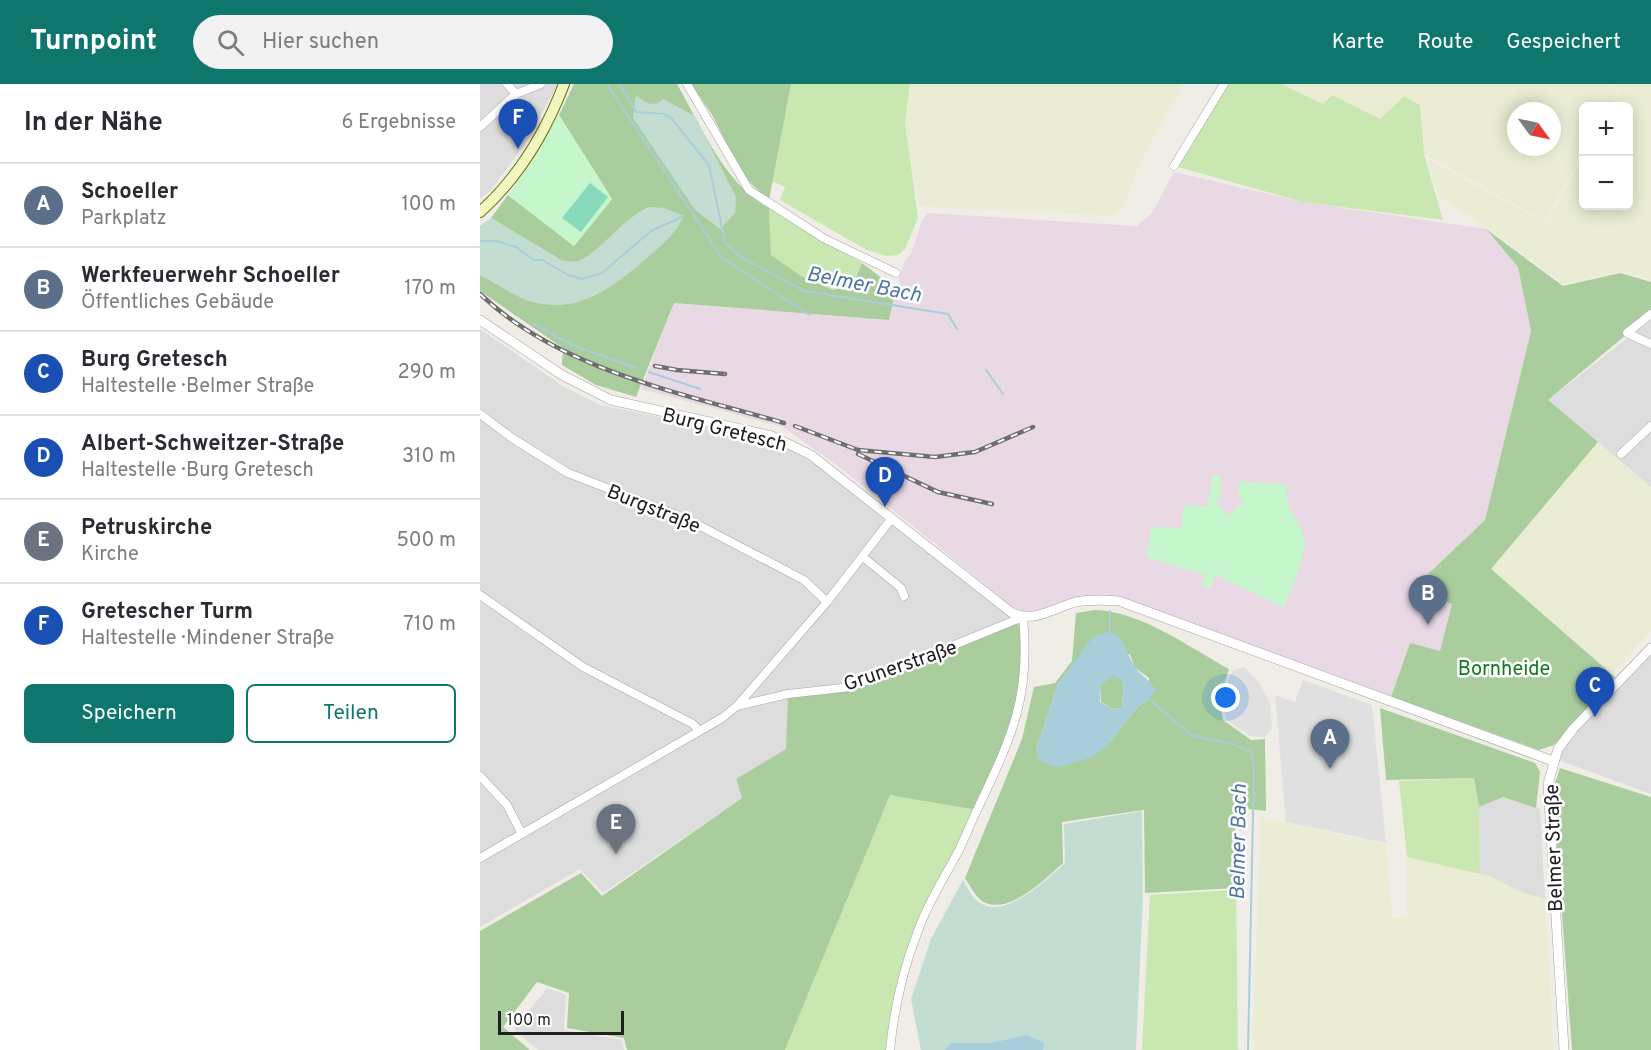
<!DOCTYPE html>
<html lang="de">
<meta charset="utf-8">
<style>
:root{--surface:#fff;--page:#f2f2f3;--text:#2b2b33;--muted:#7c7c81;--line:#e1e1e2;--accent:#0f766e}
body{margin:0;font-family:Overpass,sans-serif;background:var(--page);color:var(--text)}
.controls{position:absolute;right:18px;top:18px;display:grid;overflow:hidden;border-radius:9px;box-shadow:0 3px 15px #0003}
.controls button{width:54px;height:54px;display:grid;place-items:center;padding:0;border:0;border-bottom:2px solid var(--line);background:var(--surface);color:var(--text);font:30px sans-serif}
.compass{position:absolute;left:1027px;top:18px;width:54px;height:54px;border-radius:50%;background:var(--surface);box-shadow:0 3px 15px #0003;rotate:123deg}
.scale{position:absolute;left:18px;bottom:15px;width:126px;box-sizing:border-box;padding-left:6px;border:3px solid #202020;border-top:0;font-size:16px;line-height:21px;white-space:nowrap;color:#202020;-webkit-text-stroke:4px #fff;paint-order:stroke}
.you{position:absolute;left:746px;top:614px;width:21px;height:21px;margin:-15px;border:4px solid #fff;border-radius:50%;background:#1a73e8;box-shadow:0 0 0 9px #1a73e833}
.badge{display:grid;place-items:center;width:39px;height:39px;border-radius:50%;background:var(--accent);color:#fff;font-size:20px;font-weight:700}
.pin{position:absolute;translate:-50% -50px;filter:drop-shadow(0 2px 3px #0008)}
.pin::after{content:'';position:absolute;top:32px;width:21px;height:18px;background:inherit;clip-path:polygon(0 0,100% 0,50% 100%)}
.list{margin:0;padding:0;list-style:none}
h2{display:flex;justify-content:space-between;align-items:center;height:78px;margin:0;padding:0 24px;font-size:26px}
h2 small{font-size:20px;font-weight:400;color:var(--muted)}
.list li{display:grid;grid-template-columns:39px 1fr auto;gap:18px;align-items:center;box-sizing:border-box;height:84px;padding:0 24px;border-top:2px solid var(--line)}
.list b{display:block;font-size:22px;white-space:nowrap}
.list p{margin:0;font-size:20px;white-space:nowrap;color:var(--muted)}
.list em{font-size:20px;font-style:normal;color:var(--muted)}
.actions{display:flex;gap:12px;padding:18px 24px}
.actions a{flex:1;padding:14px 0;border:2px solid var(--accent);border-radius:9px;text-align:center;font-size:21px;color:var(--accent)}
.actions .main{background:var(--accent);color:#fff}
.icon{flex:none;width:33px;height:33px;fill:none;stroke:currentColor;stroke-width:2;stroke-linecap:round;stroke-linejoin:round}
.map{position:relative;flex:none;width:1171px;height:966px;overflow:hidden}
header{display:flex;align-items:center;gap:36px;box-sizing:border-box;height:84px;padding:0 30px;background:var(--accent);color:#fff}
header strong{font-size:28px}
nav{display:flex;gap:33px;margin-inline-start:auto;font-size:21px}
.search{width:420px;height:54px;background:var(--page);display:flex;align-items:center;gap:15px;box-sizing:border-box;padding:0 21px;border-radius:33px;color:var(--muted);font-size:22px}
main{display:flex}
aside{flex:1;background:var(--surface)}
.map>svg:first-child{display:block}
.residential{fill:#dedddd}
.industrial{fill:#e8d9e5}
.farmland{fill:#eaedd3;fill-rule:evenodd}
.grass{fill:#c9e7b0}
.forest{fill:#aacd9e;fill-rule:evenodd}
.wetland{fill:#c4ddd2}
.park{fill:#c6f7cc}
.pitch{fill:#89dabd}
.parking{fill:#e0e0e0}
.water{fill:#a9cedb;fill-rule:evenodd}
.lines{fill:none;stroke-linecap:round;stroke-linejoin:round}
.stream{stroke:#a9cedb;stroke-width:2}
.minor-casing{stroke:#a4a4a4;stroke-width:9}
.tertiary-casing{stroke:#a4a4a4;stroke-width:10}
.secondary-casing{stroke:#64720b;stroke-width:12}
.minor{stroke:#fff;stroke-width:8}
.tertiary{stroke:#fff;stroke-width:9}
.secondary{stroke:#f2f6be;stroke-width:10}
.rail-casing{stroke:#6e6e6e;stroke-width:4.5}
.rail{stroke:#fff;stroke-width:2;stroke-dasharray:7;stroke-linecap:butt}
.labels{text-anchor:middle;stroke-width:5;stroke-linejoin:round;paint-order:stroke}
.street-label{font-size:20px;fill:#202020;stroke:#fff}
.park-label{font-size:20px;fill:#12791e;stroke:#fff}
.water-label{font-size:21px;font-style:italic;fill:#4e76a2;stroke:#fff}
</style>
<header>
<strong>Turnpoint</strong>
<div class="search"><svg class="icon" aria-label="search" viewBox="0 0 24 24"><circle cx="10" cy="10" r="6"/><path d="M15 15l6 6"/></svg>Hier suchen</div>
<nav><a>Karte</a><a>Route</a><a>Gespeichert</a></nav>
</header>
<main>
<aside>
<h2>In der Nähe<small>6 Ergebnisse</small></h2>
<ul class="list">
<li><span class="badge" style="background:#5c6f8a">A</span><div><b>Schoeller</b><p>Parkplatz</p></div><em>100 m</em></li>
<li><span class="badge" style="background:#5c6f8a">B</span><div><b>Werkfeuerwehr Schoeller</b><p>Öffentliches Gebäude</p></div><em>170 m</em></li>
<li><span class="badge" style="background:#1a4fb4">C</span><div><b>Burg Gretesch</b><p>Haltestelle · Belmer Straße</p></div><em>290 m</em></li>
<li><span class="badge" style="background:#1a4fb4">D</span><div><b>Albert-Schweitzer-Straße</b><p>Haltestelle · Burg Gretesch</p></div><em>310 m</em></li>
<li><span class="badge" style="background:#6b7280">E</span><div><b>Petruskirche</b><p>Kirche</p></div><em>500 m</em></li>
<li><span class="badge" style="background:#1a4fb4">F</span><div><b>Gretescher Turm</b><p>Haltestelle · Mindener Straße</p></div><em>710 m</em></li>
</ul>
<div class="actions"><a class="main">Speichern</a><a>Teilen</a></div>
</aside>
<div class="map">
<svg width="1171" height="966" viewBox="0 0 1171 966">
<rect width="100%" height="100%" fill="#f0ede6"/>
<path class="residential" d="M0 0H78L45 60 10 107 0 114Z
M1171 236V403L1068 316Z
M0 245 84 303 120 321 282 354 310 365 342 384 543 533 256 695 262 714 123 809 100 785 0 843Z
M1171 557V710L1081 677 1074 661 1095 634Z
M1023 713 1060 725 1065 815 1040 808 1000 790 999 723Z
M67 904 86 911 84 946 142 956 144 966H58L34 946Z"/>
<path class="industrial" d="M694 88 823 118 1006 145 1038 183 1051 247 1005 436 946 492 941 509 972 520 960 568 930 559 911 613 626 510 547 529 534 524 362 385 303 343 161 305 194 219 409 236 424 178 431 170 442 137 448 129 657 142 672 129Z"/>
<path class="farmland" d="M430 0H703L662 75 643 123 633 132 438 122 425 38Z
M801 0H1133L1137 9 1130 22H1104L1103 69 1065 137 944 70 940 21 924 12 900 36 852 11 843 20ZM1036 27H1072V63H1036Z
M1134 0H1171V196L1141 187 1084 200 990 132 959 114 947 75 1066 139 1103 73 1104 122H1148V22H1132L1139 10Z
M1118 358 1171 403V547L1131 590 1011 485Z
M781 733 906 761 912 834 927 833V773L1010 792 1040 808 1065 815 1074 966H775L773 943Z"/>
<path class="grass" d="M311 0H430L425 38 438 134 425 165 418 171 407 172 387 166 300 116 305 103 292 97Z
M744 0H801L843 20 852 11 900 35 924 12 940 21 944 70 963 136 823 118 694 82Z
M289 124 382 179 373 201 353 206 321 192 291 171Z
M994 694 999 723 1000 790 927 773 919 697Z
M410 710 497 726 462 794 424 889 410 966H305Z
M756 806 758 966H662L670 811Z"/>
<path class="forest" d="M94 0H197C221 42 245 101 289 124L291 171 321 192 353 206 373 201 382 179 416 205 409 236 194 219 156 313 116 301 82 281 83 264 0 207V191L48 216 79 175 11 134 28 111 94 162 132 115 79 31Z
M211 0H311L289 116 264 93 231 29Z
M1006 145 1083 202 1140 189 1171 198V230L1068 316 1118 358 1011 485 1135 593 1074 661 1059 666 911 613 930 559 960 567 972 520 940 509 946 492 1005 436 1051 247 1038 183Z
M615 526C661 527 710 564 749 585L739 615 743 636 771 656 785 655 786 727 755 723 756 804 665 809 664 726 582 738 583 779C565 795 528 833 502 817 495 812 489 800 485 794L542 655 554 603 575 599 592 577 596 529ZM650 570 654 583 669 594V615L658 622 629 659 556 666 578 600 594 579Z
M543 533 546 564 532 650 497 726 410 711 305 966H147L144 954 87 944 89 909 57 898 23 943 50 966H0V847L101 789 122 812 262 714 256 695 306 665 308 610 371 603Z
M634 590 644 597 642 624 633 625 621 618 620 601Z
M900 624 1055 679 1060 688 1056 724 1023 713 999 723 994 694 906 696Z
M1080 684 1171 713V966H1092L1075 735 1074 702Z"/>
<path class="wetland" d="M156 11C163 18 174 25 183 15L215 32 256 113 255 129 240 145 215 126 153 34Z
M168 123 184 124 204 132C194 153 178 164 161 179 128 207 94 231 49 217 32 211 16 199 0 191V142L11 134 80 176C88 177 96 179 103 175 127 160 142 136 168 123Z
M662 727 663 812 656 966H441L431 915 451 855 483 796C487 803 493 815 500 819 526 836 567 795 585 779L584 740Z"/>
<path class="park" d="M79 31 132 115 94 162 28 111 49 82Z
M732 391 741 392 740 414 736 418 748 431 764 418 758 410 760 397 807 401C804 429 816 428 823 450 829 468 811 505 804 523L735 491 730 505 722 502 725 491 667 473 671 443 701 444 704 421 728 422Z"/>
<path class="pitch" d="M110 99 128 113 101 148 82 134Z"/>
<path class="parking" d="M764 583 779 599 790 619 792 644 785 653 770 652 746 635 742 616 752 587Z
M823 596 892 621 906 759 806 738 795 611 815 618Z"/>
<path class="water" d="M630 548C646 555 646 568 654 582 658 589 669 595 676 606L669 615 658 622 629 659 614 672 578 684 559 676 556 666 578 600 613 553ZM634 591 644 598 642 624 633 625 620 618V601Z
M547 951 564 959 563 966H465L471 959H511Z"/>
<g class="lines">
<path class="stream" d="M127 0 242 174 330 231
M140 0 156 28 184 30 191 34 229 81 245 159 259 172 324 207 468 230 477 245
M0 157H16L36 163 54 176H62L88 191 102 195 122 189 171 147 204 132
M54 240 92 261 156 284
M506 286 523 310
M169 288 220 305
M630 527V548
M669 615 711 651 756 661 771 668 774 686 768 966"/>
<defs>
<path id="minor" d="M27 0 36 10
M207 0 269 106 345 155 416 189
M0 43 36 10 61 0
M694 82 744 0
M1171 230 1147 249 1171 260
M0 330 32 354 88 389 207 435 324 496 347 518
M1141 370 1171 342
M383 473 421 504 424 512
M0 511 103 583 213 640 219 647
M257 622 308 610 371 603 543 533C551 614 531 654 498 724 491 738 486 752 479 766 465 793 448 818 438 847 423 885 414 925 410 966
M0 692 27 721 42 750
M0 774 242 634 257 622 347 518 412 434"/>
<path id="tertiary" d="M0 236 82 291 131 316 292 352 331 371 532 529C556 539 573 524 596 518 610 515 624 516 639 517L1073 677
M1084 966 1068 700 1078 665 1093 645 1171 564"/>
<path id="secondary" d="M0 128C38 94 66 47 84 0"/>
</defs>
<use href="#minor" class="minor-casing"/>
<use href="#tertiary" class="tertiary-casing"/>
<use href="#secondary" class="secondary-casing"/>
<use href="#minor" class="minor"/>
<use href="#tertiary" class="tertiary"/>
<use href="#secondary" class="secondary"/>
<defs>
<path id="rail" d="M0 210C80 286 201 309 304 339
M175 282 197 286 245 290
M315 342 378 366 455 373 495 368 553 343
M378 370 458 408 512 420"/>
</defs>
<use href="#rail" class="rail-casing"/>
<use href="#rail" class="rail"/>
</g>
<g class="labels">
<g class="street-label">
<text transform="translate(245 345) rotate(14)" y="7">Burg Gretesch</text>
<text transform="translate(174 424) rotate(22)" y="7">Burgstraße</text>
<text transform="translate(420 581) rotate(-19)" y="7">Grunerstraße</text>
<text transform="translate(1073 764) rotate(-92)" y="7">Belmer Straße</text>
</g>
<g class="park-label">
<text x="1024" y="591">Bornheide</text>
</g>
<g class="water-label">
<text transform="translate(384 200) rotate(11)" y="7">Belmer Bach</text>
<text transform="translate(758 758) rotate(-89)" y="7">Belmer Bach</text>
</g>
</g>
</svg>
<div class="controls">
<button>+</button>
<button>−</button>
</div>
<svg class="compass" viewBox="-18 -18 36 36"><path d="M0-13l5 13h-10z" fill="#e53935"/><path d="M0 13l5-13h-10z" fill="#7c7c81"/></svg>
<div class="scale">100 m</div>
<div class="you"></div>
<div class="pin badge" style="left:850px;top:685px;background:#5c6f8a">A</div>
<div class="pin badge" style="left:948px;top:541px;background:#5c6f8a">B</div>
<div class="pin badge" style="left:1115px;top:633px;background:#1a4fb4">C</div>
<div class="pin badge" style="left:405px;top:423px;background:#1a4fb4">D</div>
<div class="pin badge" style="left:136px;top:770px;background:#6b7280">E</div>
<div class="pin badge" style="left:38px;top:65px;background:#1a4fb4">F</div>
</div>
</main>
